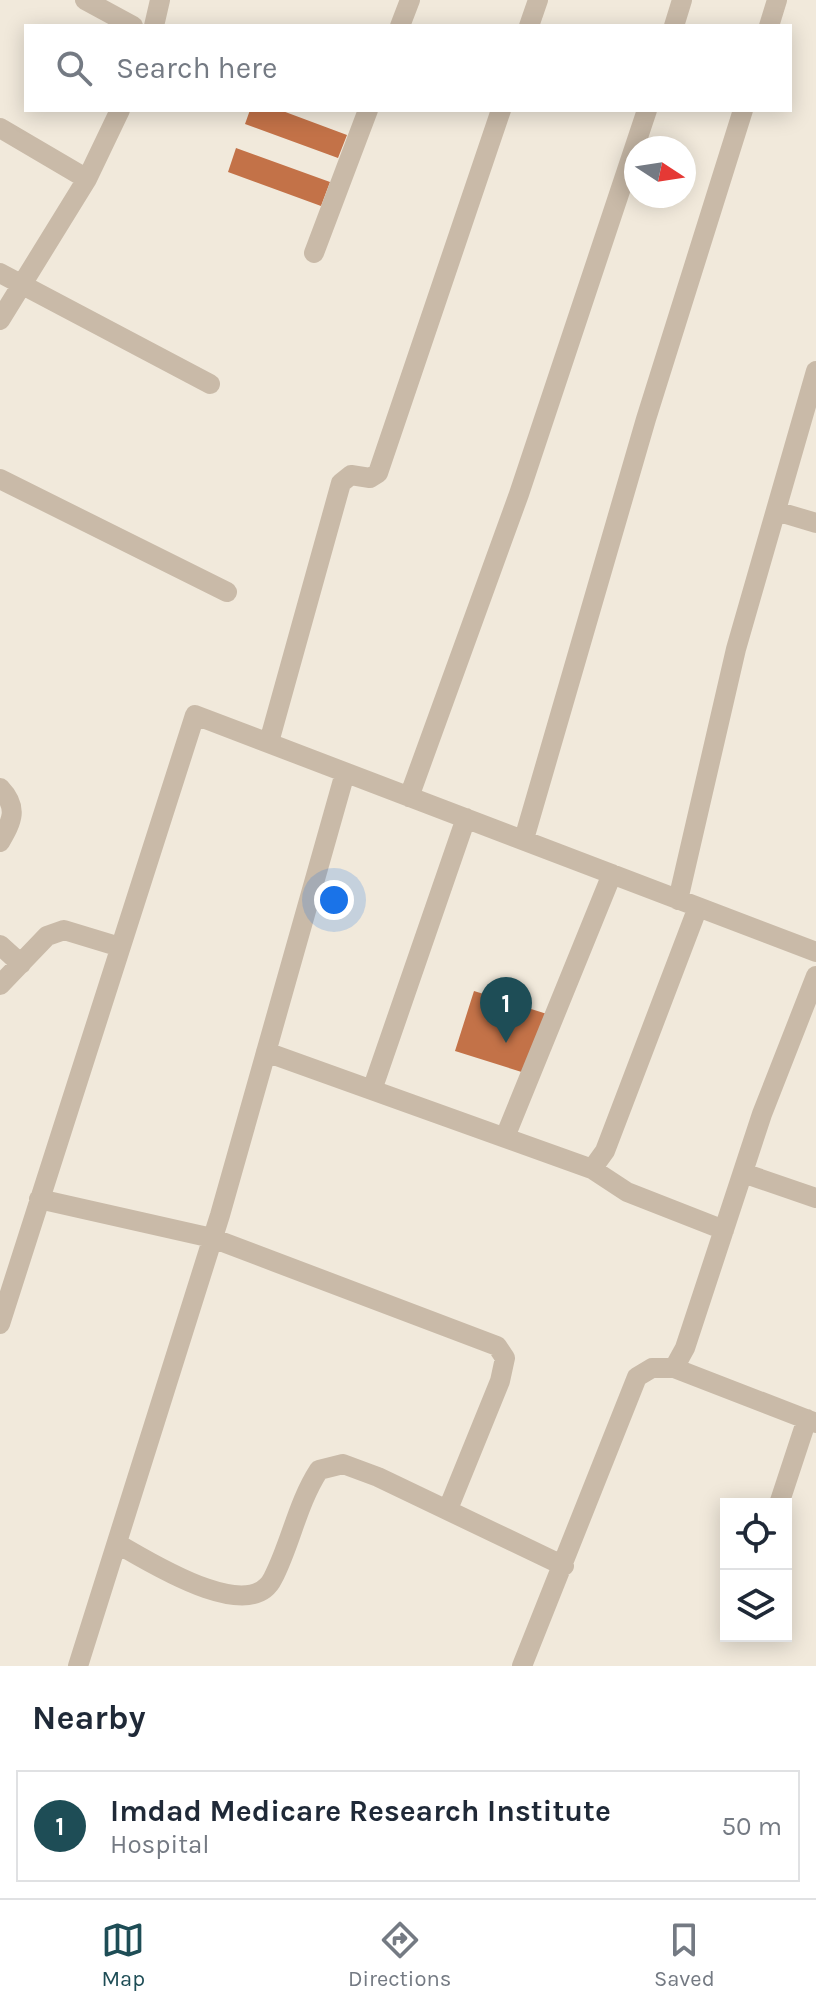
<!DOCTYPE html>
<style>
:root{--surface:#fff;--page:#f6f6f7;--text:#1f2937;--muted:#747a83;--line:#e0e1e3;--accent:#1e4d56}
body{margin:0;font-family:Karla,sans-serif;background:var(--page);color:var(--text)}
.controls{position:absolute;right:24px;bottom:24px;display:grid;overflow:hidden;border-radius:0px;box-shadow:0 4px 20px #0003}
.controls button{width:72px;height:72px;display:grid;place-items:center;padding:0;border:0;border-bottom:2px solid var(--line);background:var(--surface);color:var(--text);font:40px sans-serif}
.compass{position:absolute;left:624px;top:136px;width:72px;height:72px;border-radius:50%;background:var(--surface);box-shadow:0 4px 20px #0003;rotate:102deg}
.you{position:absolute;left:334px;top:900px;width:28px;height:28px;margin:-20px;border:6px solid #fff;border-radius:50%;background:#1a73e8;box-shadow:0 0 0 12px #1a73e833}
.badge{display:grid;place-items:center;width:52px;height:52px;border-radius:50%;background:var(--accent);color:#fff;font-size:26px;font-weight:700}
.pin{position:absolute;translate:-50% -66px;filter:drop-shadow(0 2px 4px #0008)}
.pin::after{content:'';position:absolute;top:42px;width:28px;height:24px;background:inherit;clip-path:polygon(0 0,100% 0,50% 100%)}
.list{margin:0;padding:0;list-style:none}
h2{display:flex;justify-content:space-between;align-items:center;height:104px;margin:0;padding:0 32px;font-size:34px}
h2 small{font-size:26px;font-weight:400;color:var(--muted)}
.list li{display:grid;grid-template-columns:52px 1fr auto;gap:24px;align-items:center;box-sizing:border-box;height:112px;margin:0 16px 16px;padding:0 16px;border:2px solid var(--line);border-radius:0px}
.list b{display:block;font-size:30px;white-space:nowrap}
.list p{margin:0;font-size:26px;white-space:nowrap;color:var(--muted)}
.list em{font-size:26px;font-style:normal;color:var(--muted)}
.icon{flex:none;width:44px;height:44px;fill:none;stroke:currentColor;stroke-width:2;stroke-linecap:round;stroke-linejoin:round}
.map{position:relative;flex:none;width:816px;height:1666px;overflow:hidden}
.search{position:absolute;background:var(--surface);box-shadow:0 4px 20px #0003;left:24px;right:24px;top:24px;height:88px;display:flex;align-items:center;gap:20px;box-sizing:border-box;padding:0 28px;border-radius:0px;color:var(--muted);font-size:30px}
.sheet{height:232px;background:var(--surface)}
nav{display:flex;justify-content:space-around;align-items:center;box-sizing:border-box;height:112px;border-top:2px solid var(--line);background:var(--surface);font-size:22px;color:var(--muted)}
nav a{display:grid;justify-items:center;gap:4px}
nav .on{color:var(--accent)}
.map>svg:first-child{display:block}
.building{fill:#c37248}
.lines{fill:none;stroke-linecap:round;stroke-linejoin:round}
.minor{stroke:#c9baa8;stroke-width:20}
</style>
<div class="map">
<svg width="816" height="1666" viewBox="0 0 816 1666">
<rect width="100%" height="100%" fill="#f1e9db"/>
<path class="building" d="M250 110H280L347 135 338 158 245 124Z
M236 148 330 182 321 206 228 172Z
M474 991 547 1014 528 1074 455 1051Z"/>
<g class="lines">
<path class="minor" d="M85 0 133 26
M154 26 160 0
M400 26 410 0
M529 26 538 0
M674 26 682 0
M769 26 777 0
M0 128 87 179
M314 253 368 110
M0 273 210 384
M0 320 87 179 120 110
M0 479 227 592
M776 511 816 523
M269 742 341 483 351 475 370 478 378 473 501 110
M0 788C19 808 12 821 0 842
M409 797 519 494 647 110
M524 839 646 419 743 110
M678 900 736 649 816 371
M0 945 21 964
M0 985 47 936 64 930 120 947
M266 1052 592 1169 605 1151 698 907
M372 1090 466 818
M505 1137 612 874
M592 1169 627 1192 724 1230
M743 1173 816 1198
M39 1199 212 1238 497 1346 505 1358 500 1381 448 1509
M0 1324 195 715 816 952
M674 1368 816 1423
M779 1504 807 1419
M118 1544C148 1561 250 1626 273 1578 291 1543 297 1504 319 1470L343 1464 378 1477 564 1566
M78 1666 220 1215 345 773
M522 1666 637 1377 652 1368H674L685 1348 762 1114 816 976"/>
</g>
</svg>
<div class="controls">
<button><svg class="icon" aria-label="locate" viewBox="0 0 24 24"><circle cx="12" cy="12" r="6"/><path d="M12 2v4M12 18v4M2 12h4M18 12h4"/></svg></button>
<button><svg class="icon" aria-label="layers" viewBox="0 0 24 24"><path d="M12 4l9 5-9 5-9-5zM3 14l9 5 9-5"/></svg></button>
</div>
<svg class="compass" viewBox="-18 -18 36 36"><path d="M0-13l5 13h-10z" fill="#e53935"/><path d="M0 13l5-13h-10z" fill="#747a83"/></svg>
<div class="you"></div>
<div class="pin badge" style="left:506px;top:1043px">1</div>
<div class="search"><svg class="icon" aria-label="search" viewBox="0 0 24 24"><circle cx="10" cy="10" r="6"/><path d="M15 15l6 6"/></svg>Search here</div>
</div>
<section class="sheet">
<h2>Nearby<small></small></h2>
<ul class="list">
<li><span class="badge">1</span><div><b>Imdad Medicare Research Institute</b><p>Hospital</p></div><em>50 m</em></li>
</ul>
</section>
<nav>
<a class="on"><svg class="icon" aria-label="map" viewBox="0 0 24 24"><path d="M3 6l6-2 6 2 6-2v14l-6 2-6-2-6 2zM9 4v14M15 6v14"/></svg>Map</a>
<a><svg class="icon" aria-label="directions" viewBox="0 0 24 24"><path d="M12 3l9 9-9 9-9-9zM9 14v-3h6M13 9l2 2-2 2"/></svg>Directions</a>
<a><svg class="icon" aria-label="saved" viewBox="0 0 24 24"><path d="M7 4h10v16l-5-4-5 4z"/></svg>Saved</a>
</nav>
